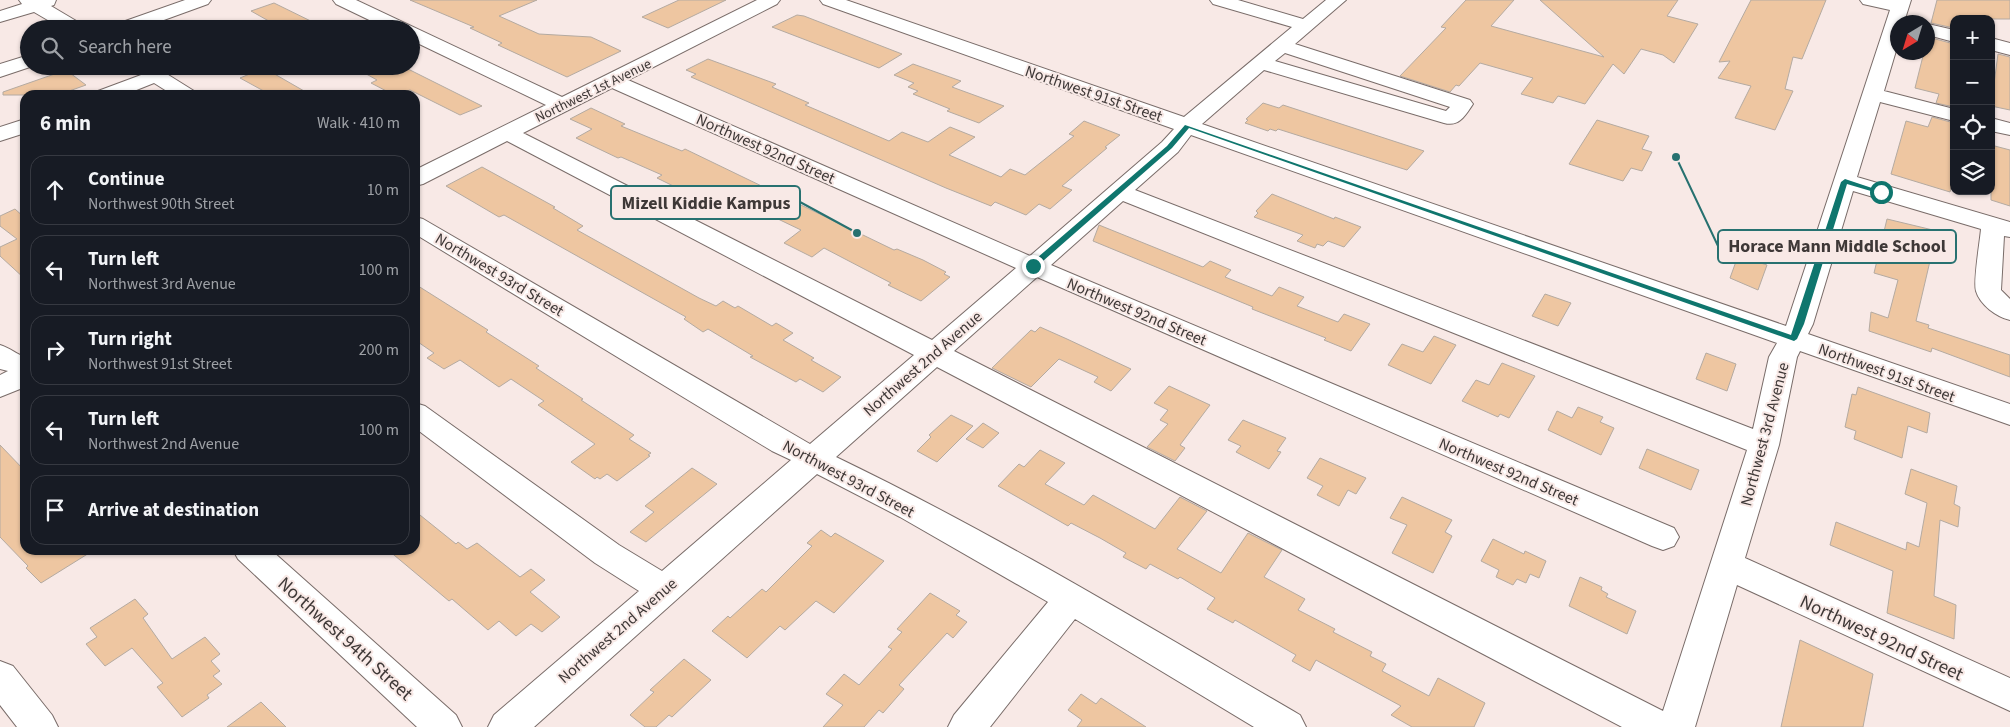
<!DOCTYPE html>
<meta charset="utf-8">
<style>
:root{--surface:#171b24;--page:#242831;--text:#f1f3f6;--muted:#9ea1a6;--line:#363941}
body{margin:0;font-family:"Source Sans 3",sans-serif;background:var(--page);color:var(--text)}
.controls{position:absolute;right:15px;top:15px;display:grid;overflow:hidden;border-radius:10px;box-shadow:0 1px 4px #0004}
.controls button{width:45px;height:45px;display:grid;place-items:center;padding:0;border:0;border-bottom:1px solid var(--line);background:var(--surface);color:var(--text);font:25px sans-serif}
.compass{position:absolute;left:1890px;top:15px;width:45px;height:45px;border-radius:50%;background:var(--surface);box-shadow:0 1px 4px #0004;rotate:218deg}
.stop{position:absolute;width:15px;height:15px;margin:-11px;border:4px solid #0f766e;border-radius:50%;background:#fff}
.stop.end{background:#0f766e;border-color:#fff;box-shadow:0 1px 5px #0008}
.list{margin:0;padding:0;list-style:none}
h2{display:flex;justify-content:space-between;align-items:center;height:65px;margin:0;padding:0 20px;font-size:21px}
h2 small{font-size:16px;font-weight:400;color:var(--muted)}
.list li{display:grid;grid-template-columns:32px 1fr auto;gap:15px;align-items:center;box-sizing:border-box;height:70px;margin:0 10px 10px;padding:0 10px;border:1px solid var(--line);border-radius:15px}
.list b{display:block;font-size:19px;white-space:nowrap}
.list p{margin:0;font-size:16px;white-space:nowrap;color:var(--muted)}
.list em{font-size:16px;font-style:normal;color:var(--muted)}
.icon{flex:none;width:28px;height:28px;fill:none;stroke:currentColor;stroke-width:2;stroke-linecap:round;stroke-linejoin:round}
.map{position:relative;flex:none;width:2010px;height:727px;overflow:hidden}
.search{position:absolute;background:var(--surface);box-shadow:0 1px 4px #0004;left:20px;top:20px;width:400px;height:55px;display:flex;align-items:center;gap:12px;box-sizing:border-box;padding:0 18px;border-radius:28px;color:var(--muted);font-size:19px}
.panel{position:absolute;background:var(--surface);box-shadow:0 1px 4px #0004;left:20px;top:90px;width:400px;height:465px;border-radius:15px}
.map>svg:first-child{display:block}
.building{fill:#eec6a1;stroke:#b4aaa1}
.lines{fill:none;stroke-linecap:round;stroke-linejoin:round}
.minor-casing{stroke:#796c69;stroke-width:2}
.major-casing{stroke:#796c69;stroke-width:2}
.minor{fill:#fff;fill-rule:evenodd}
.major{fill:#fff;fill-rule:evenodd}
.route{fill:#0f766e}
.labels{text-anchor:middle;stroke-width:4;stroke-linejoin:round;paint-order:stroke}
.far-street-label{font-size:14px;fill:#3e3837;stroke:#f8e9e6}
.street-label{font-size:16px;fill:#3e3837;stroke:#f8e9e6}
.near-street-label{font-size:19px;fill:#3e3837;stroke:#f8e9e6}
.leader{fill:none;stroke:#277170;stroke-width:2}
.callout-dot{fill:#277170;stroke:#f8e9e6;stroke-width:2}
.callout{fill:#f8e9e6;stroke:#277170;stroke-width:2}
.callout-label{font-size:18px;text-anchor:middle;font-weight:bold;fill:#3e3837}
</style>
<div class="map">
<svg width="2010" height="727" viewBox="0 0 2010 727">
<rect width="100%" height="100%" fill="#f8e9e6"/>
<path class="building" d="M410 0H537L499 16 539 34 591 37 621 51 567 77 498 45 502 43 470 28 474 27Z
M679 0H726L668 28 642 17Z
M1466 0H1514L1491 26 1604 57 1540 0H1678L1667 16 1698 24 1674 63 1663 55 1641 49 1624 74 1613 64 1585 104 1558 96 1553 103 1521 94 1533 78 1480 63 1459 86 1456 85 1450 92 1400 76 1446 28 1441 27Z
M1751 0H1826L1802 59 1793 57 1785 89 1793 91 1775 130 1735 118 1751 86 1718 78 1730 61 1719 62Z
M1937 0H2010V19H1954V28L1931 23Z
M274 3 327 29H283L251 11Z
M797 15 804 16 902 54 879 68 772 27Z
M1928 37 1954 44V107L1936 103 1939 94 1915 88 1924 52H1928Z
M1998 54 2010 57V110L1991 106Z
M708 59 776 84 772 87 809 103 805 105 889 141 902 132 928 142 950 127 975 137 949 155 1001 177 1010 169 1025 175 1074 136 1069 134 1084 121 1120 135 1105 147 1107 148 1062 186 1072 190 1050 209 1039 204 1026 215 995 202 991 206 946 188 691 77 696 74 686 70Z
M913 64 961 81 952 87 1004 106 979 123 947 111 950 109 913 94 918 91 908 87 914 83 894 75Z
M352 66H402L482 106 460 115 410 90 394 95 371 83 377 80Z
M264 68 278 76 311 95H271L240 78Z
M66 70 86 85 58 95H3V92Z
M1263 103 1279 108 1283 105 1424 151 1407 170 1278 129 1276 131 1270 129 1268 131 1245 123 1248 120 1246 119Z
M591 108 625 124 621 126 682 151 685 149 894 250 897 249 923 260 946 272 944 274 950 277 921 301 888 285 891 283 824 248 812 257 784 243 801 230 757 209 754 211 725 197 712 205 657 178 662 175 621 157 618 158 576 138 592 129 570 119Z
M1932 117 1954 123V177L1950 192 1891 174 1906 121 1928 127Z
M1597 120 1649 136 1642 149 1652 152 1642 171 1631 168 1623 181 1569 164Z
M1991 145 2010 150V206L1991 200Z
M482 167 555 207 553 208 583 226 577 230 699 298 716 306 723 301 735 308 738 306 772 326 776 323 793 333 783 340 814 358 811 360 841 377 823 392 800 379 796 382 750 357 753 356 708 329 703 332 684 319 686 317 504 215 499 217 446 186Z
M1272 194 1334 219 1335 217 1361 227 1344 247 1328 241 1323 246 1317 244 1315 248 1297 241 1303 235 1254 217 1258 213 1256 211Z
M15 209 25 218V279L0 256V247L17 239 0 226V216Z
M1887 219 1937 231 1916 321 1929 325 1928 328 2010 355V377L1932 348 1931 352 1869 331 1871 312 1888 318 1898 280 1874 273Z
M1099 225 1203 267 1210 261 1231 270 1225 277 1272 296 1279 287 1304 297 1297 306 1338 322 1344 314 1370 324 1351 351 1324 340 1326 338 1252 309 1253 307 1093 241Z
M1738 256 1767 265 1758 290 1730 278Z
M415 284 488 330 486 332 539 366 536 368 583 399 581 400 634 435 629 439 651 453 648 455 650 456 617 481 607 474 600 479 597 477 595 479 571 462 595 444 538 405 544 401 511 379 499 387 460 360 444 369 427 358 434 353 415 340Z
M1545 294 1571 303 1558 326 1532 316Z
M1040 327 1067 339 1131 369 1111 391 1094 382 1098 377 1059 359 1031 387 992 368 1031 330 1035 332Z
M1434 336 1456 345 1431 384 1388 365 1402 344 1423 352Z
M1706 353 1736 364 1727 391 1696 379Z
M1502 363 1535 376 1509 418 1500 414 1498 417 1462 401 1476 380 1489 385Z
M1169 386 1210 405 1180 445 1185 448 1175 461 1147 447 1168 424 1160 420 1168 410 1154 403Z
M1858 387 1930 413 1927 433 1908 426 1902 458 1854 439 1856 431 1845 427 1852 394 1856 395Z
M1578 407 1603 417 1600 422 1614 428 1601 455 1548 430 1557 411 1572 418Z
M951 415 973 426 937 462 917 451 931 437 929 435Z
M1243 420 1286 438 1277 451 1281 452 1269 469 1236 452 1241 446 1228 440Z
M983 423 999 433 983 448 966 439Z
M0 445 25 471V550H94L41 583 26 568 28 566 0 537Z
M1647 449 1699 470 1691 490 1639 468Z
M1040 450 1065 463 1045 484 1084 505 1093 495 1155 529 1180 497 1207 511 1177 549 1221 573 1248 533 1282 550 1264 577 1305 599 1298 610 1335 629 1333 632 1372 652 1370 656 1386 664 1382 671 1429 696 1438 678 1485 703 1474 727H1412L1391 715 1401 706 1316 660 1310 671 1292 661 1296 655 1235 620 1233 623 1207 609 1215 598 1180 577 1178 579 1150 564 1146 569 1123 557 1126 553 1100 538 1071 523 1068 526 998 486 1019 464 1024 467Z
M1320 458 1366 478 1356 494 1348 490 1339 506 1317 495 1323 486 1307 478Z
M692 468 717 484 646 542 630 532 654 512 645 506Z
M1911 469 1957 486 1954 504 1960 507 1958 527 1940 520 1934 596 1956 605 1954 639 1887 613 1893 571 1830 545 1836 522 1906 550 1907 542 1919 547 1927 503 1905 494Z
M1402 497 1452 520 1445 532 1452 536 1433 573 1392 553 1407 525 1390 518Z
M415 511 456 544 458 542 467 549 477 543 520 577 531 569 545 580 530 592 560 617 542 632 531 624 516 636 499 621 488 630 452 599 449 601 388 550H415Z
M821 530 831 537 835 533 884 561 834 613 816 601 785 630 780 626 747 658 712 631 728 616 730 618 762 589 766 592 812 546 807 543Z
M1493 539 1524 554 1525 551 1546 561 1539 578 1530 574 1526 583 1517 579 1513 585 1496 577 1499 570 1481 561Z
M1580 577 1602 587 1601 590 1608 594 1606 597 1636 611 1627 634 1569 606Z
M930 593 960 611 956 615 967 622 953 638 947 633 899 685 904 689 883 713 879 710 864 727H823L843 705 826 694 844 674 859 685 892 649 888 647 902 632 897 629Z
M135 599 148 614 143 618 172 659 205 637 220 654 211 661 220 671 213 676 222 684 207 695 209 698 182 717 157 687 163 683 132 648 105 666 86 644 97 637 90 628Z
M1800 640 1873 674 1863 727H1781Z
M684 659 711 680 672 717 669 715 656 727H645L630 715 654 692 650 690Z
M1081 694 1096 704 1101 698 1146 727H1077L1082 720 1068 710Z
M261 702 286 727H227Z"/>
<g class="lines">
<defs>
<path id="minor" d="M19 0H56L54 5 51 6 83 25 85 29H63L34 12 0 22V11L22 4Z
M333 0H356L562 97 757 0H780L777 4 628 80 1030 256 1162 142 1174 129 823 4 820 0H846L1184 117 1292 27 1213 4 1210 0H1238L1303 19 1326 0H1346L1295 44 1470 100 1473 104C1465 116 1459 127 1444 123L1264 70 1202 124 1786 326 1890 10 1863 4 1860 0H1911L1904 22H1898V44L1884 91 1954 109V121L1880 102 1857 177 2010 222V237L2004 236 2001 290 2010 299V320C1997 317 1980 305 1976 291 1973 282 1980 241 1981 229L1853 191 1813 324 1808 334 2010 404V425L1800 351 1797 357 1779 445 1745 558 2010 678V711L1737 585 1695 727H1622L937 367 836 457C996 534 1147 626 1300 715L1306 727H1254L1075 619 990 727H948L954 715 1048 602 900 517 817 474 534 727H488L494 715 639 591 595 563 415 428V403L425 406 619 545 662 571 791 460 772 451 415 234V217L423 219 810 444 914 355 507 141 423 184 415 186V170L546 105 411 40V29H388L336 4ZM1285 53 1450 107 1446 111 1275 61ZM612 88 1016 268 932 340 523 133ZM1191 135 1777 343 1769 357 1753 429 1135 190 1178 152ZM1123 201 1747 450 1663 711 954 351 1037 277 1652 546 1663 550 1674 546 1679 537 1674 528 1051 265Z
M1928 24 1954 30V42L1928 35Z
M1991 38 2010 43V55L1991 50Z
M130 66H154L194 91 197 95H173L154 83 124 95H95L98 91 141 75Z
M1991 118 2010 123V135L1991 131Z
M25 119V133L0 141V127Z
M0 345C10 348 16 354 25 357V387L0 397V375L8 371 0 369Z
M233 550H271L456 715 462 727H417L238 559Z
M0 661 13 666 52 715 58 727H17L0 705Z"/>
<path id="major" d="M185 0H211L208 4 139 29H112L114 25Z
M29 55V66H33L0 77V64Z"/>
</defs>
<use href="#minor" class="minor-casing"/>
<use href="#major" class="major-casing"/>
<use href="#minor" class="minor"/>
<use href="#major" class="major"/>
</g>
<path class="route" d="M1185 125 1791 335 1841 182 1845 179 1884 192 1881 194 1847 184 1804 324 1797 339 1794 341 1189 128 1172 148 1035 268H1030V264L1167 146Z"/>
<g class="labels">
<g class="far-street-label">
<text transform="translate(593 90) rotate(-26)" y="5">Northwest 1st Avenue</text>
</g>
<g class="street-label">
<text transform="translate(1094 93) rotate(19)" y="6">Northwest 91st Street</text>
<text transform="translate(766 148) rotate(24)" y="6">Northwest 92nd Street</text>
<text transform="translate(500 274) rotate(31)" y="6">Northwest 93rd Street</text>
<text transform="translate(1137 311) rotate(23)" y="6">Northwest 92nd Street</text>
<text transform="translate(922 363) rotate(-41)" y="6">Northwest 2nd Avenue</text>
<text transform="translate(1887 372) rotate(20)" y="6">Northwest 91st Street</text>
<text transform="translate(1764 434) rotate(-75)" y="6">Northwest 3rd Avenue</text>
<text transform="translate(1509 471) rotate(23)" y="6">Northwest 92nd Street</text>
<text transform="translate(849 478) rotate(28)" y="6">Northwest 93rd Street</text>
<text transform="translate(617 630) rotate(-41)" y="6">Northwest 2nd Avenue</text>
</g>
<g class="near-street-label">
<text transform="translate(1882 637) rotate(25)" y="7">Northwest 92nd Street</text>
<text transform="translate(346 638) rotate(42)" y="7">Northwest 94th Street</text>
</g>
</g>
<path class="leader" d="M857 233L800 202M1676 157L1718 246"/>
<g class="callout-dot">
<circle cx="857" cy="233" r="5"/>
<circle cx="1676" cy="157" r="5"/>
</g>
<g class="callout">
<rect x="611" y="186" width="189" height="33" rx="5"/>
<rect x="1718" y="230" width="238" height="33" rx="5"/>
</g>
<g class="callout-label">
<text x="706" y="209">Mizell Kiddie Kampus</text>
<text x="1837" y="252">Horace Mann Middle School</text>
</g>
</svg>
<div class="controls">
<button>+</button>
<button>−</button>
<button><svg class="icon" aria-label="locate" viewBox="0 0 24 24"><circle cx="12" cy="12" r="6"/><path d="M12 2v4M12 18v4M2 12h4M18 12h4"/></svg></button>
<button><svg class="icon" aria-label="layers" viewBox="0 0 24 24"><path d="M12 4l9 5-9 5-9-5zM3 14l9 5 9-5"/></svg></button>
</div>
<svg class="compass" viewBox="-18 -18 36 36"><path d="M0-13l5 13h-10z" fill="#e53935"/><path d="M0 13l5-13h-10z" fill="#9ea1a6"/></svg>
<div class="stop" style="left:1881px;top:192px"></div>
<div class="stop end" style="left:1033px;top:266px"></div>
<div class="search"><svg class="icon" aria-label="search" viewBox="0 0 24 24"><circle cx="10" cy="10" r="6"/><path d="M15 15l6 6"/></svg>Search here</div>
<section class="panel">
<h2>6 min<small>Walk · 410 m</small></h2>
<ul class="list">
<li><svg class="icon" aria-label="ahead" viewBox="0 0 24 24"><path d="M12 20V5M6 11l6-6 6 6"/></svg><div><b>Continue</b><p>Northwest 90th Street</p></div><em>10 m</em></li>
<li><svg class="icon" aria-label="left" viewBox="0 0 24 24"><path d="M17 20v-9H6M10 6l-5 5 5 5"/></svg><div><b>Turn left</b><p>Northwest 3rd Avenue</p></div><em>100 m</em></li>
<li><svg class="icon" aria-label="right" viewBox="0 0 24 24"><path d="M7 20v-9h11M14 6l5 5-5 5"/></svg><div><b>Turn right</b><p>Northwest 91st Street</p></div><em>200 m</em></li>
<li><svg class="icon" aria-label="left" viewBox="0 0 24 24"><path d="M17 20v-9H6M10 6l-5 5 5 5"/></svg><div><b>Turn left</b><p>Northwest 2nd Avenue</p></div><em>100 m</em></li>
<li><svg class="icon" aria-label="arrive" viewBox="0 0 24 24"><path d="M6 21V4h12l-3 4 3 4H6"/></svg><div><b>Arrive at destination</b></div></li>
</ul>
</section>
</div>
